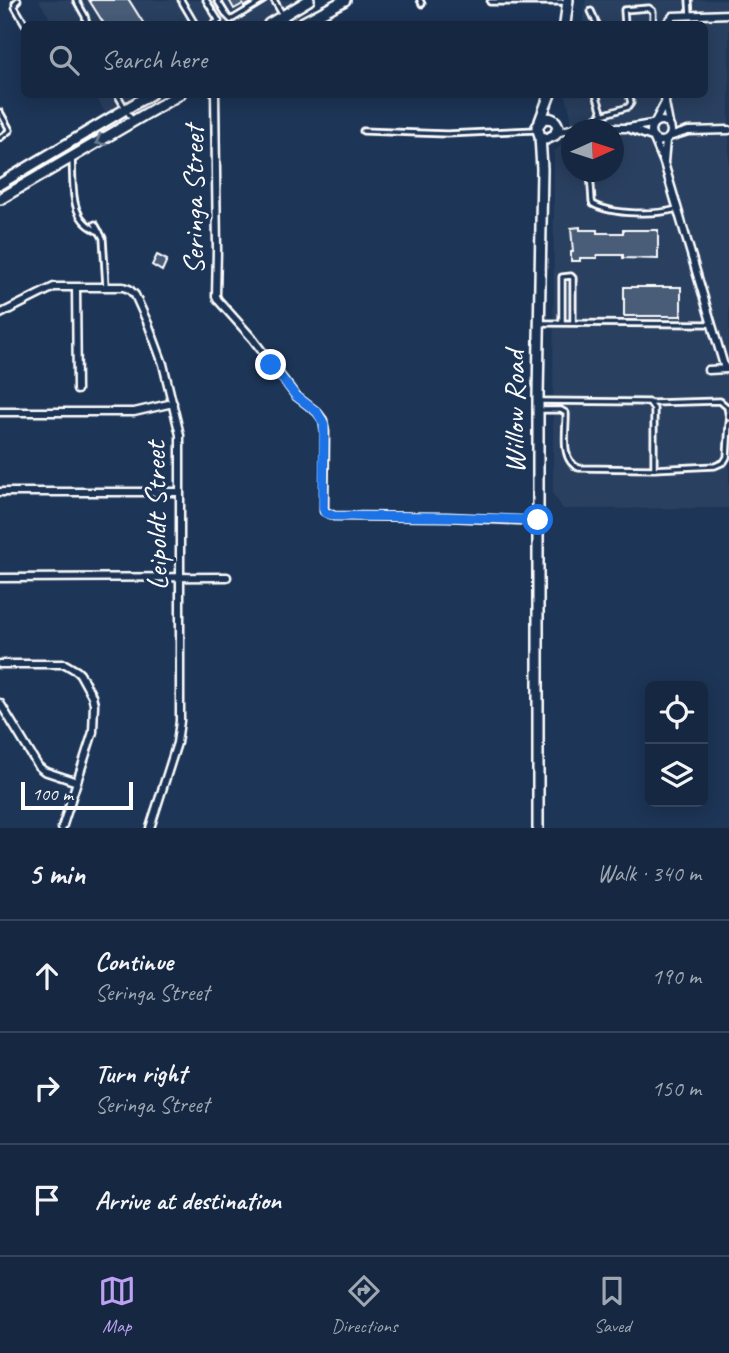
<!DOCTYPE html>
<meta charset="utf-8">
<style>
:root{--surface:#162841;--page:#23344c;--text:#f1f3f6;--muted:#9ea6b1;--line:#35445a;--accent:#bca0f2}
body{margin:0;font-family:Caveat,sans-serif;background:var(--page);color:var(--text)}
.controls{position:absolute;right:21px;bottom:21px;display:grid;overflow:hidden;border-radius:10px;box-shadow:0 4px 18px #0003}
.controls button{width:63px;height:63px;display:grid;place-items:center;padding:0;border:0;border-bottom:2px solid var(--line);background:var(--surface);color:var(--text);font:35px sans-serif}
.compass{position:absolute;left:561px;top:119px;width:63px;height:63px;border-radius:50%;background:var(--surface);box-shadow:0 4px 18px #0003;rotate:87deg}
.scale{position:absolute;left:21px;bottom:18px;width:112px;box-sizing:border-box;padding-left:7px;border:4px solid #fff;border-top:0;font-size:19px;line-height:24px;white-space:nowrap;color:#fff;-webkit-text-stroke:5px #1d3557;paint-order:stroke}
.stop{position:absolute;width:21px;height:21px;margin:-16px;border:5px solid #1a73e8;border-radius:50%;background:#fff}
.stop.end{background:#1a73e8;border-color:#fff;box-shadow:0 2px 7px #0008}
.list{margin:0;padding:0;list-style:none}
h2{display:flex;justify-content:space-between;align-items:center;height:91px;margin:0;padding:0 28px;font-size:30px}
h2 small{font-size:23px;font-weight:400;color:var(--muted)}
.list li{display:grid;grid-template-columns:46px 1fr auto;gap:21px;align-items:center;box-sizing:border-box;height:112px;padding:0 28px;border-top:2px solid var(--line)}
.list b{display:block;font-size:26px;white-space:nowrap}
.list p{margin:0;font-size:23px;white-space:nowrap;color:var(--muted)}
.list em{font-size:23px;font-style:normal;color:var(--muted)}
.icon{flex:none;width:38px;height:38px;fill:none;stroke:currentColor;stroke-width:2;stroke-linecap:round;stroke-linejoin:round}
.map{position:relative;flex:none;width:729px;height:828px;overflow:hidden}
.search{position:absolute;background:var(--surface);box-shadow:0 4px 18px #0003;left:21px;right:21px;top:21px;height:77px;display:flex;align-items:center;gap:18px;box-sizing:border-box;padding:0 24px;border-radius:10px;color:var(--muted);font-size:26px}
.sheet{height:427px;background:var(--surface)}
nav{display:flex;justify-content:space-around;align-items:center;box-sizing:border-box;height:98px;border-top:2px solid var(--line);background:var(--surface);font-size:19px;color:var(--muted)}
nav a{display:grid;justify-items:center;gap:4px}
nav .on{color:var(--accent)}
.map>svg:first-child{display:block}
.built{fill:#2a4161;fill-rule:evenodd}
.building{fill:#4a5d79;stroke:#fff;stroke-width:2}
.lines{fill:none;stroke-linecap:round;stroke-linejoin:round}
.lane-casing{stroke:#fff;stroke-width:9}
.street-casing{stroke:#fff;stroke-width:11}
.secondary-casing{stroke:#fff;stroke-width:14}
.lane{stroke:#1d3557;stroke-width:3.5}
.street{stroke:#1d3557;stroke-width:6}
.secondary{stroke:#1d3557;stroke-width:9}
.oneway{stroke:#6c7c92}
.route{stroke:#1a73e8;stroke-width:9}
.labels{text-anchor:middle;stroke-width:6;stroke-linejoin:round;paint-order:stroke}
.street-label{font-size:30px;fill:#fff;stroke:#1d3557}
</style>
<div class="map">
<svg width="729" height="828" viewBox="0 0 729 828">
<rect width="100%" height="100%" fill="#1d3557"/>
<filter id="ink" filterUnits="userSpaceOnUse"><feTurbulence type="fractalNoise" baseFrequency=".0143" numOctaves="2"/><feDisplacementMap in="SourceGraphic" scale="14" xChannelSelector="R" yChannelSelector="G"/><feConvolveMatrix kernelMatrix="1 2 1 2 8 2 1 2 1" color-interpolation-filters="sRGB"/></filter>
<g filter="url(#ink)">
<path class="built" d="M39 0H301L259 24H53Z
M586 0H729V508L563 509 553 494 554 152 566 140 571 117 566 95 704 94V24H582ZM572 130H614V172H572Z
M95 95H140L106 114Z"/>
<path class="building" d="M89 0H129L144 24H104Z
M229 0H256L244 7 243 4 234 9Z
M580 227V230H597V233H623V230H658V259L623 258V255H597V258H580V261H571V252H573L571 228Z
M157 255 167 260 162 271 152 265Z
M624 287H681V316H624Z"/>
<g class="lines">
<defs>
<path id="lane" d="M18 0 15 3V7L25 24
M76 0 85 16 87 24
M181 0 195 24
M206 0 219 21 213 24
M217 0 227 16 231 20 264 0
M274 0 288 24
M420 0 422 4
M689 0 690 15
M490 2H568
M591 11 597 24
M625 24 624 10 649 8 653 11V24
M117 94 132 120
M596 94 603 115
M0 112 10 130 0 138
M597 128 596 118 599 116 628 107 631 103 629 94
M363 131 447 134 536 130
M72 159C74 189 68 219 100 232
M590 172 592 201 593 204C613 215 656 215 677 209
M95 224 103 238 106 286
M539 323 712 324
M562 323V277L571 276 573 278V323
M539 401 649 402 654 409V469
M651 403 720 401 727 407 729 418
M540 410H561L566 413C567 429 559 461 579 468L654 469 715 466 724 462 727 457 729 423"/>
<path id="street" d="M666 24 673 16 729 14
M215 94 217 250 216 296 218 300 252 338 296 396 317 412 323 420 325 432 324 511 334 516 447 517 538 521
M666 94 665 103 669 124
M651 131a10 10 0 1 1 20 0a10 10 0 1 1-20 0Z
M655 122 665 103
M630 129 652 137
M556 133 574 128H628L652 124
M669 137 688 131 729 130
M654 139 664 163 725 369
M664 162 666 140
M76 287 77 390
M0 314 54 287H123L129 289 135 295 149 326 163 364 180 435V721L177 743 150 828
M708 370 727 369
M0 412H134L173 403
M0 492H180
M0 578 227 577
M0 664H65L77 671 80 674 92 696 94 704 93 732 62 828
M0 703 38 766 44 771 77 782"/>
<path id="secondary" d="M269 24 309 0
M300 24 345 0
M565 24 568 0
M540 121 550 94
M0 184 151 94
M0 199 180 94
M538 828V396L542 169 540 136 537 127 543 119C550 117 556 119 558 127L555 135 546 139 540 136"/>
</defs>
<use href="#lane" class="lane-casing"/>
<use href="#street" class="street-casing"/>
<use href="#secondary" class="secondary-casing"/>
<use href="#lane" class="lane"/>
<use href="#street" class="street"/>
<use href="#secondary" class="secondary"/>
</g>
<defs><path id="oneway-chevron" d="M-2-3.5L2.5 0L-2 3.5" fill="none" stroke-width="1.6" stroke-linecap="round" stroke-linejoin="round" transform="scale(1.75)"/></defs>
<use class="oneway" href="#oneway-chevron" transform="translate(100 141) rotate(150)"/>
</g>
<g class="lines" filter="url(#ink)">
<path class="route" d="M271 365 296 396 317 412 324 424 323 508 325 513 334 516 447 517 538 520"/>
</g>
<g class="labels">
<g class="street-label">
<text transform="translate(193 200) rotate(-90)" y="10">Seringa Street</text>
<text transform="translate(514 412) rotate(-90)" y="10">Willow Road</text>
<text transform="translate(156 516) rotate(-91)" y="10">Leipoldt Street</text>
</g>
</g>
</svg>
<div class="controls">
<button><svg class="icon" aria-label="locate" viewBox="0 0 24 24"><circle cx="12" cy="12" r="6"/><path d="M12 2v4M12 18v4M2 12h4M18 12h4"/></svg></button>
<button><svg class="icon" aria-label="layers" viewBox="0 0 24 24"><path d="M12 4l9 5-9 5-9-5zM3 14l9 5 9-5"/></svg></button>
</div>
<svg class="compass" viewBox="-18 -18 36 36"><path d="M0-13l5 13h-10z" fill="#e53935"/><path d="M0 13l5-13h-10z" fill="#9ea6b1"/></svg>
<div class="scale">100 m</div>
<div class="stop" style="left:538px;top:520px"></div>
<div class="stop end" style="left:271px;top:365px"></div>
<div class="search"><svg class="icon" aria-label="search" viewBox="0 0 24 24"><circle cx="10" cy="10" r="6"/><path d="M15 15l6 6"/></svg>Search here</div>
</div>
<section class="sheet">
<h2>5 min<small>Walk · 340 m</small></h2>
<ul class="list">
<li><svg class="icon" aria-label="ahead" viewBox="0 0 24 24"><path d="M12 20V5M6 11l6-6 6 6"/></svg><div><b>Continue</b><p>Seringa Street</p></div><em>190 m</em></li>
<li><svg class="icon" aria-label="right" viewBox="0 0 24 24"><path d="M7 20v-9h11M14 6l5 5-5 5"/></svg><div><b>Turn right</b><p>Seringa Street</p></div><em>150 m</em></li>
<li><svg class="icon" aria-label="arrive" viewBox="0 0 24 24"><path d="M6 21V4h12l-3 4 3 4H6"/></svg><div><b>Arrive at destination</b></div></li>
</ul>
</section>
<nav>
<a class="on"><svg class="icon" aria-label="map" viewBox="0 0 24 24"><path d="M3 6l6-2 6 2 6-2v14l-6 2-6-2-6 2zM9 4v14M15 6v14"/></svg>Map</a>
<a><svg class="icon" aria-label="directions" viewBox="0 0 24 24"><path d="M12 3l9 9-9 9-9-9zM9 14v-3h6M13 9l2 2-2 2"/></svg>Directions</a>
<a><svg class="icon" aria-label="saved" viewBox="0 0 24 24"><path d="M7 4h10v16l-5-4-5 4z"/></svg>Saved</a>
</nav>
